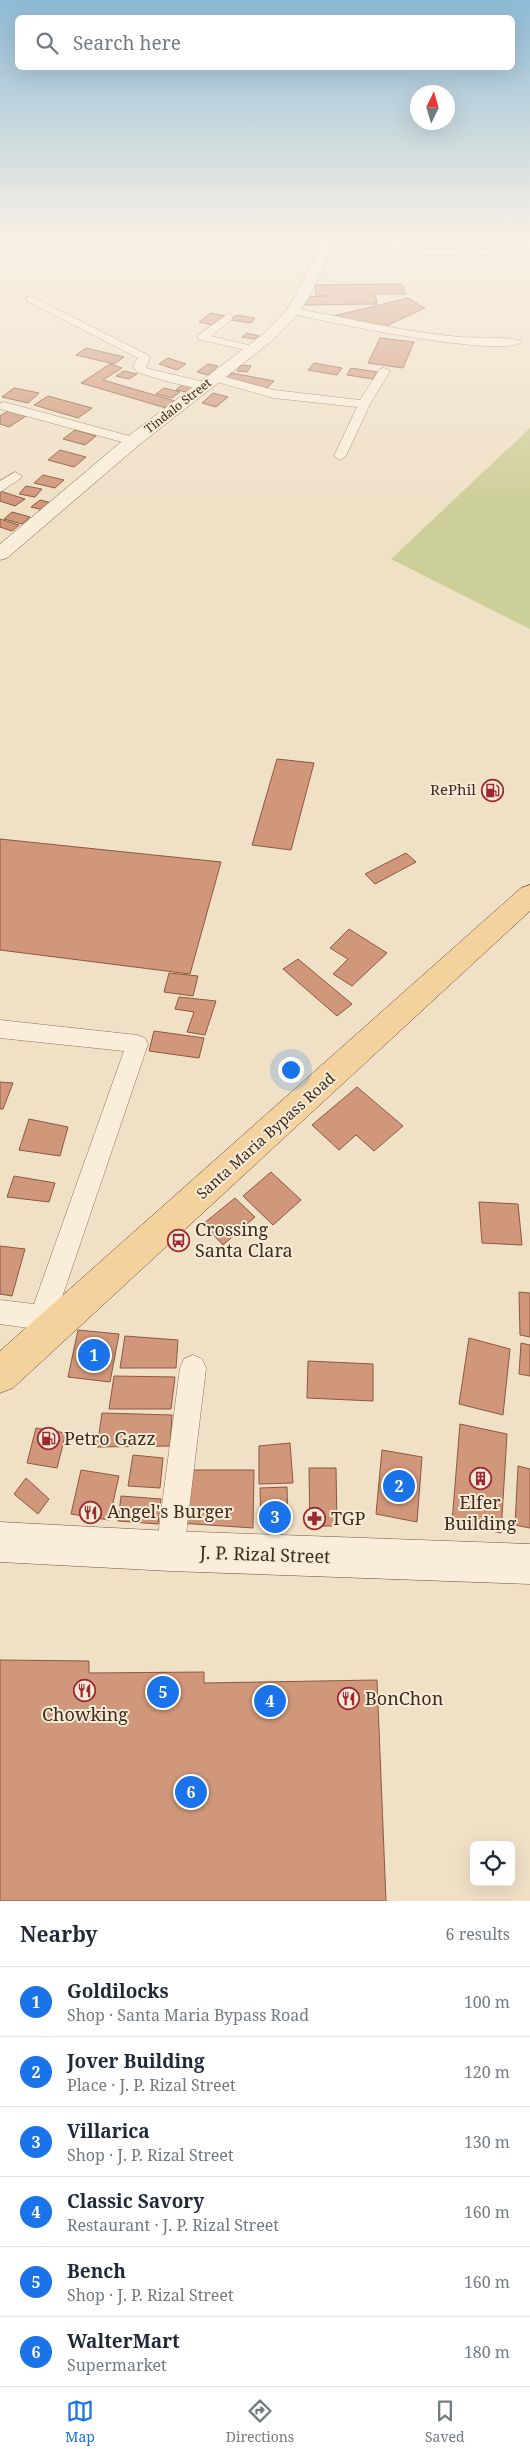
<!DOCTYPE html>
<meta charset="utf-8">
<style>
:root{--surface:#fff;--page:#f6f6f7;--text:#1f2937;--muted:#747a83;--line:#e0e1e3;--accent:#1a73e8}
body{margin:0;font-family:"Noto Serif",serif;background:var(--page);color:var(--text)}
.controls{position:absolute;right:15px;bottom:15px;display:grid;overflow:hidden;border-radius:8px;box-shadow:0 5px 20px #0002}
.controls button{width:45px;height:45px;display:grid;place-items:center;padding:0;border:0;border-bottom:1px solid var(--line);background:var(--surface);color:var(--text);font:25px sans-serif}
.compass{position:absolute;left:410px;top:85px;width:45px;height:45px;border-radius:50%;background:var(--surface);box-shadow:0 5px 20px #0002;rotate:5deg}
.you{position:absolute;left:290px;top:1069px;width:18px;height:18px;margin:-12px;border:4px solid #fff;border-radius:50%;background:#1a73e8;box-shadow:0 0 0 8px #1a73e833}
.badge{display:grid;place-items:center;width:32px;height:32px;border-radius:50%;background:var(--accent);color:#fff;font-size:16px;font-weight:700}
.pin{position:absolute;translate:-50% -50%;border:2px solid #fff;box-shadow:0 1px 5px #0006}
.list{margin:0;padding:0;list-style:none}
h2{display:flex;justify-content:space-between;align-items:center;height:65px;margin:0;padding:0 20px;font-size:21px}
h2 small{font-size:16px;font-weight:400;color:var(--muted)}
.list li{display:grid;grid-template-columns:32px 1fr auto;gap:15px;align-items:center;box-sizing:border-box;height:70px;padding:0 20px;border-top:1px solid var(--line)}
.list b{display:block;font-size:19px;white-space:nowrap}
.list p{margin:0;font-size:16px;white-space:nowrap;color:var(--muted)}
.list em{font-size:16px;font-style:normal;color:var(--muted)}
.icon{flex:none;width:28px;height:28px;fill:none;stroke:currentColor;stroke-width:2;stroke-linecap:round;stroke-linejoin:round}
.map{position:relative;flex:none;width:530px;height:1901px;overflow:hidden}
.search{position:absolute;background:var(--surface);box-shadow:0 5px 20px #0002;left:15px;right:15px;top:15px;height:55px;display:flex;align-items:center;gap:12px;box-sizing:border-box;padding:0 18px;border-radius:8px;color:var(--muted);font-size:19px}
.sheet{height:485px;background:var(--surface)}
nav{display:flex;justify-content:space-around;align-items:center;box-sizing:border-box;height:70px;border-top:1px solid var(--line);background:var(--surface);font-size:14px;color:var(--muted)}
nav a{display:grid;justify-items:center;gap:2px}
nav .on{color:var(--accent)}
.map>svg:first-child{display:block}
.green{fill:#cdcf99}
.building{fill:#d0977b;stroke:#8d583f}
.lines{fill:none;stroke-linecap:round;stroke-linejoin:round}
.minor-casing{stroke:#8d715b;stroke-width:1}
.secondary-casing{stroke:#6f523e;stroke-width:1}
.primary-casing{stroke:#5a402f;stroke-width:1}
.minor{fill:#faeeda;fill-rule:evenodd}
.secondary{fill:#faeeda;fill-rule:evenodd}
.primary{fill:#f4d29d;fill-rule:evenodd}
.labels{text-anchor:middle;stroke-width:4;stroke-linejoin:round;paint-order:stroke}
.far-street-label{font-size:12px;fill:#3c2b1f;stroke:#f7ebd6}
.poi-label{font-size:15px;fill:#3c2b1f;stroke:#f7ebd6;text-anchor:end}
.street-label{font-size:15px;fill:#3c2b1f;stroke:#f7ebd6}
.near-poi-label{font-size:18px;fill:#3c2b1f;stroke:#f7ebd6;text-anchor:start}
.near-street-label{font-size:18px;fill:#3c2b1f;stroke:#f7ebd6}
</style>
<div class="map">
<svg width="530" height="1901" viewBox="0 0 530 1901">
<rect width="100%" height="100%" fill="#f0e0c6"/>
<path class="green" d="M530 428V629L391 559Z"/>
<path class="building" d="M402 284 406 294H375L377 304 305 305V297L326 296 316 295 315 285Z
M408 298 425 308 384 327 333 316Z
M211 313 225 316 213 325 199 322Z
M236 315 255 318 251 323 231 320Z
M247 333 259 336 255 339 242 337Z
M380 338 414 342 403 368 368 363Z
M86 348 124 357 114 364 76 355Z
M168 358 186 364 177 370 159 364Z
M314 363 342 368 337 375 308 370Z
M110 364 122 368 103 380 175 401 166 408 81 383Z
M208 364 218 366 208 375 197 372Z
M241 365 251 366 247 372 237 371Z
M351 368 377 372 373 379 347 375Z
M124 371 137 374 129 379 116 376Z
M232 373 274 381 267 388 226 379Z
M183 384 194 387 187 392 176 390Z
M14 388 39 393 28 403 2 397Z
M164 388 180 392 172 398 156 394Z
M213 393 228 397 216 407 202 403Z
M48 396 92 408 78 418 34 405Z
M8 411 26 416 9 427 0 424V416Z
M75 430 96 436 85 445 63 439Z
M60 450 86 457 74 467 48 460Z
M43 475 64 480 55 488 34 483Z
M26 486 42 489 35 497 19 494Z
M0 491 25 499 15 506 0 501Z
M40 500 52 503 43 510 31 507Z
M12 512 30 517 22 524 4 519Z
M0 519 19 525 12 531 0 527Z
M277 759 314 763 291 850 252 845Z
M0 839 221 862 190 974 0 950Z
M406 853 416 862 375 884 365 874Z
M349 929 387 953 352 986 333 974 348 959 330 948Z
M298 959 352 1004 337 1016 283 969Z
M169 973 198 976 193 996 164 992Z
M179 997 216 1001 205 1035 187 1032 194 1012 175 1009Z
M154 1031 204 1038 199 1058 149 1051Z
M0 1082 13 1083 3 1109H0Z
M357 1087 403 1126 374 1151 356 1135 339 1150 312 1125Z
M29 1119 68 1127 60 1156 19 1150Z
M271 1172 301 1200 273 1225 243 1196Z
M14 1176 55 1183 49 1202 7 1197Z
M235 1198 255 1217 223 1245 203 1224Z
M479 1202 518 1204 522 1245 482 1243Z
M0 1246 25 1249 12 1296 0 1294Z
M519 1292 530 1293V1337L520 1335Z
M78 1330 119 1334 110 1382 68 1377Z
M125 1336 178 1340 176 1368H120Z
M469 1338 510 1349 503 1415 459 1404Z
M521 1343 530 1345V1376L519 1374Z
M308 1361 373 1364V1401L307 1398Z
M114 1376 175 1377 171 1409H109Z
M102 1413 172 1415 170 1446 97 1447Z
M460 1424 507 1434 501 1533 452 1522Z
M36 1428 66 1433 57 1468 27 1463Z
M290 1443 293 1483 259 1484V1446Z
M382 1450 422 1457 417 1522 376 1514Z
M133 1455 163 1458 160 1488 128 1486Z
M518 1466 530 1469V1528L515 1525Z
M309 1468H336L337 1526H310Z
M81 1470 119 1476 109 1520 71 1514Z
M186 1470H254L253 1528 179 1523Z
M26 1478 49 1499 38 1514 14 1494Z
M287 1487 288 1522 261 1523 260 1488Z
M121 1496 161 1499 158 1524 118 1521Z
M0 1660 89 1661V1673L204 1672V1683L377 1680 386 1901H0Z"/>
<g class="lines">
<defs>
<path id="minor" d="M388 238H398L399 245 428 249 492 250 497 253 492 256 428 255 392 249Z
M31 296 148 355 150 357 146 368 208 383 210 386 204 390 165 381 137 372 133 366 138 358 27 301V297Z
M293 308C348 318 404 332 460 337 472 338 514 336 521 342 504 359 320 321 289 313L288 311Z
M228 314 232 315V319L211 336 257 347V351L253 352 198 339V335Z
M384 368 390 371 370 404 346 456 340 460 334 456 357 407 274 398 210 380 208 378 214 374 274 390 360 400 380 369Z
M4 402 137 438 139 441 133 445 0 409V403Z
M15 472 22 476 20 479 0 492V481Z
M0 1020 137 1035 145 1038 148 1044 55 1318 53 1337 49 1346 40 1350 31 1346 27 1337 28 1328 0 1324V1300L34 1304 124 1051 0 1038Z
M193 1355 202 1359 206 1368 184 1551 180 1561 170 1565 160 1561 156 1551 180 1368 184 1359Z"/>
<path id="secondary" d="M324 238H337L309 297 294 319 273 340 139 445 7 558 0 560V544L127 437 263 334 284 313 295 297Z
M0 1522 170 1531 530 1544V1584L170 1571 0 1562Z"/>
<path id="primary" d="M530 885V911L13 1388 0 1393V1351L521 888Z"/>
</defs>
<use href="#minor" class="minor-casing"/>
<use href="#secondary" class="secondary-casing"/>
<use href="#primary" class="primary-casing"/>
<use href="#minor" class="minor"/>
<use href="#secondary" class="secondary"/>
<use href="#primary" class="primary"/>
</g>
<linearGradient id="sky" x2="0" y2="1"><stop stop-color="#8ebad5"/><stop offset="0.47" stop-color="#f8f1e5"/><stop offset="1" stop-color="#f8f1e5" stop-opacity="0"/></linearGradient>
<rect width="530" height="504" fill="url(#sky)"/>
<defs>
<symbol id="fuel-ring" viewBox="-11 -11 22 22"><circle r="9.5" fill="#f7ebd6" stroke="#9e2832" stroke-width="1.5"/><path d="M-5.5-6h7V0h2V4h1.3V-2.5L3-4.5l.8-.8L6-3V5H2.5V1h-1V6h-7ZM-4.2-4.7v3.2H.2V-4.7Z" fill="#9e2832"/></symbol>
<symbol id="bus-ring" viewBox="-11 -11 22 22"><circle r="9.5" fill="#f7ebd6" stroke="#9e2832" stroke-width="1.5"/><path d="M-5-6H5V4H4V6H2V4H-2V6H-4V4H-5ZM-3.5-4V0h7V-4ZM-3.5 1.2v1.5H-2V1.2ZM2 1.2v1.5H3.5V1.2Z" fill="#9e2832"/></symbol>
<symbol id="building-ring" viewBox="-11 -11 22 22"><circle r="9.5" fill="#f7ebd6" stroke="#9e2832" stroke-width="1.5"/><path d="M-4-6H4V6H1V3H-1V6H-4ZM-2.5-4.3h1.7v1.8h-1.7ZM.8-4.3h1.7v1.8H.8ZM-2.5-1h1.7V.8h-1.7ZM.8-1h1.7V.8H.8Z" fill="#9e2832"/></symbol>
<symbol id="restaurant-ring" viewBox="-11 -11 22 22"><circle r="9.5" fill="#f7ebd6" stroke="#9e2832" stroke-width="1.5"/><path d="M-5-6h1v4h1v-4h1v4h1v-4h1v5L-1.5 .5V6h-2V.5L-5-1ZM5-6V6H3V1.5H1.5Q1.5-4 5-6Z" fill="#9e2832"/></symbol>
<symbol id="pharmacy-ring" viewBox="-11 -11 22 22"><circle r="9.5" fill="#f7ebd6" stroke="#9e2832" stroke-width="1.5"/><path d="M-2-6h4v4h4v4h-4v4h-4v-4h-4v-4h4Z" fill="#9e2832"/></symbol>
</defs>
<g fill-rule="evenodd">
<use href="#fuel-ring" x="480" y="778" width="25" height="25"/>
<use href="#bus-ring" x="166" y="1228" width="25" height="25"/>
<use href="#fuel-ring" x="36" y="1426" width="25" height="25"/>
<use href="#building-ring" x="468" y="1466" width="25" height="25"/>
<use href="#restaurant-ring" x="78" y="1500" width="25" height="25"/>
<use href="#pharmacy-ring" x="302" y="1506" width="25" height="25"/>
<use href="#restaurant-ring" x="72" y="1678" width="25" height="25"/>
<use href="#restaurant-ring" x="336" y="1686" width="25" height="25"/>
</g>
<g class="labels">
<g class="far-street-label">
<text transform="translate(178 406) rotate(-38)" y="4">Tindalo Street</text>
</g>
<g class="poi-label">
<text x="476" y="795">RePhil</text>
</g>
<g class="street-label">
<text transform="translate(266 1136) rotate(-42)" y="5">Santa Maria Bypass Road</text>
</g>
<g class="near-poi-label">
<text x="195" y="1236">Crossing<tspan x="195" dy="21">Santa Clara</tspan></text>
<text x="64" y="1445">Petro Gazz</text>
<text x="480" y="1509" text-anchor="middle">Elfer<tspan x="480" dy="21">Building</tspan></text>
<text x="107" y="1518">Angel's Burger</text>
<text x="331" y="1525">TGP</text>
<text x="365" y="1705">BonChon</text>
<text x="85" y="1721" text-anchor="middle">Chowking</text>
</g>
<g class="near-street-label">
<text transform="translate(265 1555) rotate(2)" y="6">J. P. Rizal Street</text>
</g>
</g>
</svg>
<div class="controls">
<button><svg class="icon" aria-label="locate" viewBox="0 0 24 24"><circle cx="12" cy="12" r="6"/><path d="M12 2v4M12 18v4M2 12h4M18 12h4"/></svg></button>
</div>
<svg class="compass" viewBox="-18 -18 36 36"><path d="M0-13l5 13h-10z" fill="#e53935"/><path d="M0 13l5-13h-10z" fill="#747a83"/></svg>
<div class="you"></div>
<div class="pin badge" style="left:94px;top:1355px">1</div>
<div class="pin badge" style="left:399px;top:1486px">2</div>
<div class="pin badge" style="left:275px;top:1517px">3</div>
<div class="pin badge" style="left:270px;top:1701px">4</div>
<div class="pin badge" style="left:163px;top:1692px">5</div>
<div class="pin badge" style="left:191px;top:1792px">6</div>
<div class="search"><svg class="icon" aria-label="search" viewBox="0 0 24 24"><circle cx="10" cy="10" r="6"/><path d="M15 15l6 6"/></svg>Search here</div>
</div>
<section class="sheet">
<h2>Nearby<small>6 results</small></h2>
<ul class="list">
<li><span class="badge">1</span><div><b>Goldilocks</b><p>Shop · Santa Maria Bypass Road</p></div><em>100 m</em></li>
<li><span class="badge">2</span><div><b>Jover Building</b><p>Place · J. P. Rizal Street</p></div><em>120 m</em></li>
<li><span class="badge">3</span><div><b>Villarica</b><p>Shop · J. P. Rizal Street</p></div><em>130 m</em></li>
<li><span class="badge">4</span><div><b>Classic Savory</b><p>Restaurant · J. P. Rizal Street</p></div><em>160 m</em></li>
<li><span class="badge">5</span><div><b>Bench</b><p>Shop · J. P. Rizal Street</p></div><em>160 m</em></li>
<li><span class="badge">6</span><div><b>WalterMart</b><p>Supermarket</p></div><em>180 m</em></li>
</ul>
</section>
<nav>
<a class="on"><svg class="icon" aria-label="map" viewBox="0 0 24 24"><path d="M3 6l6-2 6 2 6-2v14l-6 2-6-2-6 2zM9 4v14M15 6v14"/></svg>Map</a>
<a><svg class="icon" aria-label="directions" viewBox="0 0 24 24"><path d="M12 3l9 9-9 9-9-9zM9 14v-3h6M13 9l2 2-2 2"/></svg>Directions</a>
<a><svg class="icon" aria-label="saved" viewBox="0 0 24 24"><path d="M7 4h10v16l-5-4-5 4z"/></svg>Saved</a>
</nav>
